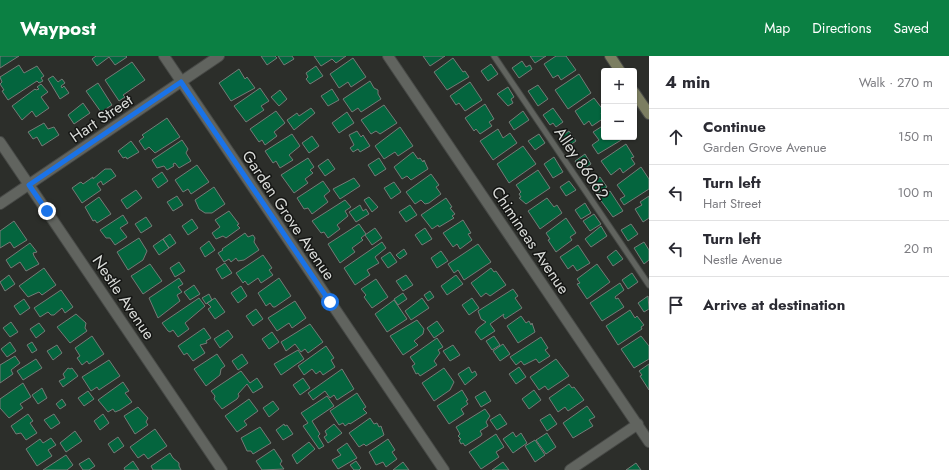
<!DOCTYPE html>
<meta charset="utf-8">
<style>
:root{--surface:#fff;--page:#f2f2f3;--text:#2b2b33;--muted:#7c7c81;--line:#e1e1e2;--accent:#0b8043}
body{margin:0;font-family:Jost,sans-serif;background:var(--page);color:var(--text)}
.controls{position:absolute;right:12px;top:12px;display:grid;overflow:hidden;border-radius:4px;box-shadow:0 1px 3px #0004}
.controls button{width:36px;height:36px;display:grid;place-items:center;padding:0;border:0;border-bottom:1px solid var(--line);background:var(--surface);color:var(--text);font:20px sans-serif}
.stop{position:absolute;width:12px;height:12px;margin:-9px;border:3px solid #1a73e8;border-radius:50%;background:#fff}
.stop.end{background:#1a73e8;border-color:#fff;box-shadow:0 1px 4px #0008}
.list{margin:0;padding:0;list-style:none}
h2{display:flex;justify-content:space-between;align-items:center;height:52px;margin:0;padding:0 16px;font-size:17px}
h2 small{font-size:13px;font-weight:400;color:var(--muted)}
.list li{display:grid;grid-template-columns:26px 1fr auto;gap:12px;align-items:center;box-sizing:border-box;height:56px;padding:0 16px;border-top:1px solid var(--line)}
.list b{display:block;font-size:15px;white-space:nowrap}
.list p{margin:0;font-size:13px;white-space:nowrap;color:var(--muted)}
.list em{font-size:13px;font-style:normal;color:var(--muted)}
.icon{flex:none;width:22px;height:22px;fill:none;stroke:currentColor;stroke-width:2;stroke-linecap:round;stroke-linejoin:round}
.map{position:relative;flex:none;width:649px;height:414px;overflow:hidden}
header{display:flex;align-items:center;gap:24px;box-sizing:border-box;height:56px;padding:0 20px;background:var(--accent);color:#fff}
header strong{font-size:19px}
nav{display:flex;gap:22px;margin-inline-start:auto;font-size:14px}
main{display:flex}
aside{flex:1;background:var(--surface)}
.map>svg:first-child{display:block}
.building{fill:#04653e;stroke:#757b77}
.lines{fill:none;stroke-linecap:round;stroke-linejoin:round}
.service-casing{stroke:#474946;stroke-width:7}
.minor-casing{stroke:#474946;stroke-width:12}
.tertiary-casing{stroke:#474946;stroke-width:12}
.secondary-casing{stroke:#474946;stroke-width:12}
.service{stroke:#61645f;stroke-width:5}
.minor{stroke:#61645f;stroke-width:10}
.tertiary{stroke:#61645f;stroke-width:10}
.secondary{stroke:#7c7e61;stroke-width:10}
.route{stroke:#1a73e8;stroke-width:5}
.labels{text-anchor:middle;stroke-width:3;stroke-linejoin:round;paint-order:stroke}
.street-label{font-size:16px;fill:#d9dbd8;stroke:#151614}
</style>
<header>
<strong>Waypost</strong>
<nav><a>Map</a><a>Directions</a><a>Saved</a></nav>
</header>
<main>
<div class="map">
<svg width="649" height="414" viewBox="0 0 649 414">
<rect width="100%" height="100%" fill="#2c2e2a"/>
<path class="building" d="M0 0H19L0 12Z
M96 0H126L127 1 115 9 109 1 97 10 92 3Z
M261 0H275L277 2 267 9Z
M278 0H292L294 3 284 9Z
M314 0H346L336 7 332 3 321 10Z
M423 0H445L430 10Z
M530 0H546L535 7Z
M556 0H566L576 14 561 24 558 19 553 22 544 8Z
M353 2 366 21 351 31 348 26 339 32 330 18Z
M453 2 463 16 465 15 469 21 447 34 434 16Z
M522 5 526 11 530 9 532 13 519 22 512 12Z
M132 6 145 24 123 39 125 41 119 45 105 24Z
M491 8 498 18 488 25 481 15Z
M19 9 24 17 37 10 44 20 41 22 43 25 39 27 37 25 8 44 2 35 4 34 0 28 2 26 0 21Z
M316 10 323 20 310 28 306 23 308 21 306 17Z
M239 13 245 23 247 21 255 32 231 45 219 27Z
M579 18 591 37 568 53 555 34Z
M53 20 58 26 62 23 65 27 61 30 62 32 64 30 69 37 60 43 48 23Z
M370 25 374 32 378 34V38L381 43 361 56 358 52 352 56 343 43Z
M470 26 482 44 465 55 459 47 456 49 450 40Z
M98 27 112 49 101 56 86 35Z
M41 28 48 36 41 41 49 52 36 61 32 55 22 64 12 50 35 33 36 34 39 33 37 31Z
M538 29 548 43 538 50 528 35Z
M508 31 514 41 511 43 513 47 508 50 497 38Z
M260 32 269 45 261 50 264 54 246 66 234 50Z
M332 33 339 44 328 50 321 40Z
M280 34 287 43 279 50 271 41Z
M594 42 604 55 601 57 604 62 592 70 589 65 584 69 575 55Z
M83 47 90 57 74 68 68 59Z
M485 48 494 63 489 66 492 70 480 78 476 73 474 75 465 62Z
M384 49 397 67 380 78 376 75 371 78 361 64Z
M311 52 315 57 294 74 287 64 297 57 299 60Z
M553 52 563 66 556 71 553 67 550 69 543 59Z
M276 55 285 67 274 76 277 80 265 89 262 84 259 86 250 73Z
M523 55 529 64 514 74 509 66Z
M347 56 354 67 339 77 332 67Z
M167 62 180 81 155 97 149 91 145 94 139 85 144 81 142 79Z
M44 67 48 73 54 71 59 79 42 90 37 81 33 83 28 76Z
M604 69V81H621L623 83 598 98 592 89 599 84 593 76Z
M400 71 413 90 398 100 395 96 384 103 375 90Z
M498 73 503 82 510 77 517 87 493 104 480 85Z
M357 75 361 81 363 79 370 90 360 96 358 93 353 96 350 92 354 89 349 79Z
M569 75 576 85 566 92 559 82Z
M292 78 300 90 289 99 293 104 280 112 276 105 273 107 265 95Z
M539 78 545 87 535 94 528 85Z
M312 80 319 90 309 97 302 87Z
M182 84 188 93 186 97 191 105 179 112 175 107 173 108 174 110 167 114 164 110 157 112 152 104Z
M131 85 139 96 127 103 126 101 123 102 118 95Z
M626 88 634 101 631 102 635 108 623 117 620 112 611 119 601 105Z
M523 90 536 108 509 127 497 108Z
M413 96 418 103 420 102 423 106 424 104 428 113 411 124 407 120 402 123 394 111Z
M585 98 591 108 581 115 575 105Z
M554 101 563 116 553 122 544 108Z
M308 102 314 111 310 114 313 117 305 123 308 127 294 137 281 119Z
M379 102 386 113 375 120 368 109Z
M328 103 335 113 325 120 318 110Z
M197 109 209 126 191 138 188 133 183 136 175 124Z
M641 111 649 123V133L624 149 620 143 625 140 617 129Z
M105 113H111L116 120 103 129 101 125 97 128 101 134 82 147 72 132 79 127 81 126 83 128 93 121V123Z
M538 114 550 132 526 148 519 142 521 141 519 138 521 136 516 129Z
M162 116 168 125 158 132 152 123Z
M431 118 439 129 436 131 441 138 429 147 425 148 421 144 415 148 406 136Z
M600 121 607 131 597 138 590 128Z
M354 122 360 130 340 143 333 133Z
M323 125 330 135 324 140 328 146 312 158 308 152 304 153 297 142Z
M569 125 576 134 566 140 560 131Z
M394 126 401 136 391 143 384 132Z
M214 131 225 148 212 157H205L199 153 195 144Z
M136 134 142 142 127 153 121 144Z
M610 135 623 155 613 161 599 142Z
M177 140 183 149 173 155 167 146Z
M649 140V162L643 166 635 153 642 149 640 146Z
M99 141 111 158 97 167 95 164 93 165 85 151Z
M369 141 378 151 372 156 364 144Z
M446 142 452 151 450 152 455 158 452 160 454 162 439 171 438 169 432 173 421 159Z
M547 142 554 151 557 149 562 157 540 173 528 155Z
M345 144 351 151 345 155 348 160 337 169 340 173 328 182 324 176 321 177 312 165Z
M585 147 591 157 581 163 575 154Z
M360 149 363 155 366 153 369 158 356 166 349 156Z
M410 149 417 159 406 166 399 156Z
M229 155 239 168 237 169 240 172 226 182 223 180 216 183 212 177 220 171 215 164Z
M594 158 601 168 590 175 583 165Z
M123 159 128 167 120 172 127 181 115 189 110 182H106L100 174Z
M146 161 152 170 141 177 135 168Z
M566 162 576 177 570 181 572 184 556 196 548 184 550 183 546 177Z
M192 163 198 172 188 179 182 170Z
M463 164 471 177 468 178 472 184 460 193 457 188 453 191 443 177Z
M14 165 27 184 14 192 10 186 0 192V175Z
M359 168 366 178 361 182 363 184 352 192 355 196 340 207 328 188Z
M631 168 638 178 628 185 621 174Z
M601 170 607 180 591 191 585 183Z
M375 172 382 182 372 189 365 179Z
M425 172 432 183 422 189 415 179Z
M245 177 248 181 253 179 255 182 254 186 259 194 244 204 238 205 236 202 231 206 229 203 224 206 218 197 223 194 222 193Z
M170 178 176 187 169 192 163 183Z
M139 182 147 195 143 204 128 214 117 196Z
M163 183 169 192 159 199 153 190Z
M209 185 215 194 205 201 200 192Z
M382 186 386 192 375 201 379 207 367 214 370 219 355 229 344 212Z
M644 186 649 194V204L644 208 634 192Z
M30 187 37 196 33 197 34 200 39 208 26 215 20 206 11 212 6 204Z
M478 188 491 206 464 224 458 214 454 217 448 208Z
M578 189 590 207 577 215 573 209 568 213 560 201Z
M404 193 407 198 400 203 396 199Z
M616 194 623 203 613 210 607 201Z
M441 195 448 205 437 212 431 202Z
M390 196 397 206 388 212 381 202Z
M263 199 272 212 269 214 273 219 261 227 258 222 248 229 245 225 243 227 236 217Z
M179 206 185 215 175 221 170 212Z
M225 207 232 217 222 223 216 213Z
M150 208 162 225 143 238 131 220Z
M597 208 610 226 587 243 577 228 580 227 577 223Z
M44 212 56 229 42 239 39 236 28 241 19 230Z
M491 212 494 216 496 215 506 229 490 240 486 237 481 241 471 227Z
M632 217 638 226 628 233 622 224Z
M9 219 15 228 5 235 0 226Z
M406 219 413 229 403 235 396 225Z
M456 219 463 228 447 239 441 230Z
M179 222 183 228 178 231 182 236 177 239 180 245 158 262 149 242Z
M279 222 291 240 275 251H273L270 247 266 250 258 237Z
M376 223 388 241 372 252 364 241 366 239 361 233Z
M620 227 624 234 615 241 616 243 618 242 624 251 602 265 590 247Z
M194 229 200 238 190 244 184 236Z
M241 230 247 240 238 247 231 237Z
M513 233 518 240 515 242 522 252 505 263 503 260 504 258 490 268 495 275 481 284 475 276 478 272 486 266 481 263 478 255Z
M61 234 73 251 65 257 62 252 54 259H51L48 256 40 261 34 252Z
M430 235 434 241 428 245 424 239Z
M403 237 407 243 398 249 394 243Z
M209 238 212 244 206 248 202 242Z
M648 240 649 253 644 256 638 247Z
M199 242 205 250 185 267 189 273 178 281 173 274 170 276 168 275 162 267Z
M215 242 225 256 215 263 208 253 211 251 207 247Z
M422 242 429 252 411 264 405 255Z
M472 242 479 252 469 259 462 249Z
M24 243 30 252 20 259 14 250Z
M394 244 407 263 387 276 375 258Z
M295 245 306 262 292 272 289 267 277 275 268 262Z
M256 253 263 263 253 270 246 260Z
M630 254 635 262 637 260 644 269 641 271 642 273 618 289 606 270Z
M76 258 86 267 85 272 87 275 70 287 57 271Z
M521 260 526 267 529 265 531 269 532 267 535 276 518 287 507 270Z
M417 264 424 273 423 278 414 285 418 289 403 299 390 280Z
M437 265 444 275 434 282 427 272Z
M11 266 18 276 10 281 3 272Z
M39 267 45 275 36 282 30 273Z
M310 268 323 286 308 297 305 293 301 296 295 288 286 295 281 286Z
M204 272 211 282 206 285 207 287 200 289 205 297 193 305 187 297 184 299 178 290Z
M228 274 233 281 220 292 214 283Z
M272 276 279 286 269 293 262 283Z
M92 280 104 298 89 308 87 305 82 309 77 302 80 300 75 292Z
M494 280 500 289 492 294 486 285Z
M641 280 649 290V303L634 312 621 293Z
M541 281 548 292 545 294 550 300 539 307 536 303 524 309 521 305 516 309 510 301Z
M437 282 443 291 438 294 440 297 434 305 437 309 420 320 418 317 416 318 412 310 415 308 410 301Z
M10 286 16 295 7 301 1 293Z
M32 286 37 294 32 297 27 289Z
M503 288 510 298 500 305 493 295Z
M57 289 62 297 53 304 47 295Z
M453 289 460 299 450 305 443 295Z
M326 290 334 302 331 304 335 311 323 319 320 315 316 318 312 313 304 319 298 310Z
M298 294 304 303 281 319 274 308Z
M217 298 225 310 221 313 220 319 206 330 194 313Z
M242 298 248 307 238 314 232 305Z
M15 300 20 307 11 314 13 318 0 327V309Z
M36 303 42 312 23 324 17 315Z
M556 303 569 320 548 334 545 330 539 334 530 321Z
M109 304 120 320 99 334 97 331 91 335 82 321Z
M649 308V334L640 320 642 319 639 315Z
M469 311 472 317 475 315 477 319 465 329 458 318Z
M519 311 526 321 516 328 509 318Z
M68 312 70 313 72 312 78 320 63 331 59 325 65 322 63 318Z
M444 312 454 326 450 334 434 345 422 327Z
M342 313 354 333 337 344 334 339 330 342 325 335 313 344 308 337Z
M241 315 250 327 257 322 263 331 253 337 247 328 238 338 239 340 237 343 222 353 214 343 215 340 211 335Z
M303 322 310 332 300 339 293 329Z
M123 326 129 335 125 337 132 346 120 354 115 356 113 353 108 356 98 344Z
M23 327 31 341 20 348 23 352 9 362 0 352V343Z
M569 328 572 332 574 331 584 344 568 355 565 351 558 356 549 342Z
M42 332 47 342 38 348 32 339Z
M462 334 468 344 466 345 468 348 461 353 464 358 449 368 437 350Z
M534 334 541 344 529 353 522 343Z
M88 335 94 343 84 350 78 342Z
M485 335 491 345 481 351 475 341Z
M357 337 366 351 363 353 367 357 350 368 349 367 345 370 343 367 339 369 330 355Z
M327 340 334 350 312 365 320 378 318 380 324 390 319 393 303 370 308 367 301 357Z
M62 343 66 349 60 353 56 348Z
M249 343 258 355 244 365 247 369 237 376 225 360Z
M273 345 279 353 269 361 263 352Z
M587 350 595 361 589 364 593 370 573 382 563 367Z
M138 351 148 362 146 366 148 369 135 378 124 360Z
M485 353 490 360 486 366 488 370 480 375 482 378 481 380 465 390 463 387 461 388 459 384 461 383 458 380 460 378 456 371Z
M28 358 33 365 30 367 37 377 26 384 21 377 16 378 11 370Z
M54 358 60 367 51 373 44 364Z
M103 358 109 367 100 374 94 365Z
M500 358 507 368 497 374 490 364Z
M550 358 557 368 547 375 540 364Z
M370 362 374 368 377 367 379 371 381 370 384 379 366 390 364 388 359 391 349 377Z
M284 368 285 370 287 369 293 378 283 384 276 374Z
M334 368 342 377 328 387 324 381 327 379 325 375Z
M260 371 271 387 253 398 251 395H247L241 382Z
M155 373 167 390 148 403 144 398 138 402 130 391Z
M75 375 82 385 66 396 60 387Z
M513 376 516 381 521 377 527 387 513 397 503 383Z
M547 377 556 391 546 398 536 384Z
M496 378 504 391 496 396 499 401 481 413 469 396Z
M118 381 124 390 114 397 108 388Z
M51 382 56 389 48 394 52 400 37 410 26 393 40 383 43 387Z
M388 383 395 394 392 396 397 403 386 411 383 406 376 409 369 396Z
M535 384 545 399 535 406 525 390Z
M309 386 315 393 297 408 292 399Z
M347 387 357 402 338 413 332 404 341 399 337 394Z
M274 393 282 405 280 408 284 413 262 414 256 405Z
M170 397 173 402 179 407V410L181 414H153L151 410Z
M66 399 73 409 67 414H43Z
M89 402 95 410 89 414H83L79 408Z
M133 405 139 414H125L124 412Z
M356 405 361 412 359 414H354L350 409Z
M403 406 409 414H393Z
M503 406 509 414H492Z
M636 407 641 414H626Z"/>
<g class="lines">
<defs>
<path id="service" d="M494 0 649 229"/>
<path id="minor" d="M164 0 444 414
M388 0 649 386
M0 86 222 414
M570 414 638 368"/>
<path id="tertiary" d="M0 148 219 0"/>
<path id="secondary" d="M610 0 620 15
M634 36 649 58"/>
</defs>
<use href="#service" class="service-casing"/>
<use href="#minor" class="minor-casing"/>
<use href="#tertiary" class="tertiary-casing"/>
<use href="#secondary" class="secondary-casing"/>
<use href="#service" class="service"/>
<use href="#minor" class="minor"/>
<use href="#tertiary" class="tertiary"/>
<use href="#secondary" class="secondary"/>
</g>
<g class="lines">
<path class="route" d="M47 155 29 129 181 26 330 246"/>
</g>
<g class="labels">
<g class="street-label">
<text transform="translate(101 62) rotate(-34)" y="6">Hart Street</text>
<text transform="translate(582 107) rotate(56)" y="6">Alley 86062</text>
<text transform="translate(289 159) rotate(56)" y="6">Garden Grove Avenue</text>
<text transform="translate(531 184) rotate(56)" y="6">Chimineas Avenue</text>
<text transform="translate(124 241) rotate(56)" y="6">Nestle Avenue</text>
</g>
</g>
</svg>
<div class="controls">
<button>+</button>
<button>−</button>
</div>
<div class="stop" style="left:330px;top:246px"></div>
<div class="stop end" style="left:47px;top:155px"></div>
</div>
<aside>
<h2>4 min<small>Walk · 270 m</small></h2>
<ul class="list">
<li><svg class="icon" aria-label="ahead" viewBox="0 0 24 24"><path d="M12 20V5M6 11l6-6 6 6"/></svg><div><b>Continue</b><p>Garden Grove Avenue</p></div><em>150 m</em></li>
<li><svg class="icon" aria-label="left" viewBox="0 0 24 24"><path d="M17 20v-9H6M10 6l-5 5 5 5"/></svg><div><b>Turn left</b><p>Hart Street</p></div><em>100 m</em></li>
<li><svg class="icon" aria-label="left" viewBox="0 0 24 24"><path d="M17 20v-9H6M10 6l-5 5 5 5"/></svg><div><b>Turn left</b><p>Nestle Avenue</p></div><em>20 m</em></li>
<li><svg class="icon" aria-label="arrive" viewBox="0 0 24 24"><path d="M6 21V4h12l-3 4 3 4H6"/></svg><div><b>Arrive at destination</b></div></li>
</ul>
</aside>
</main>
